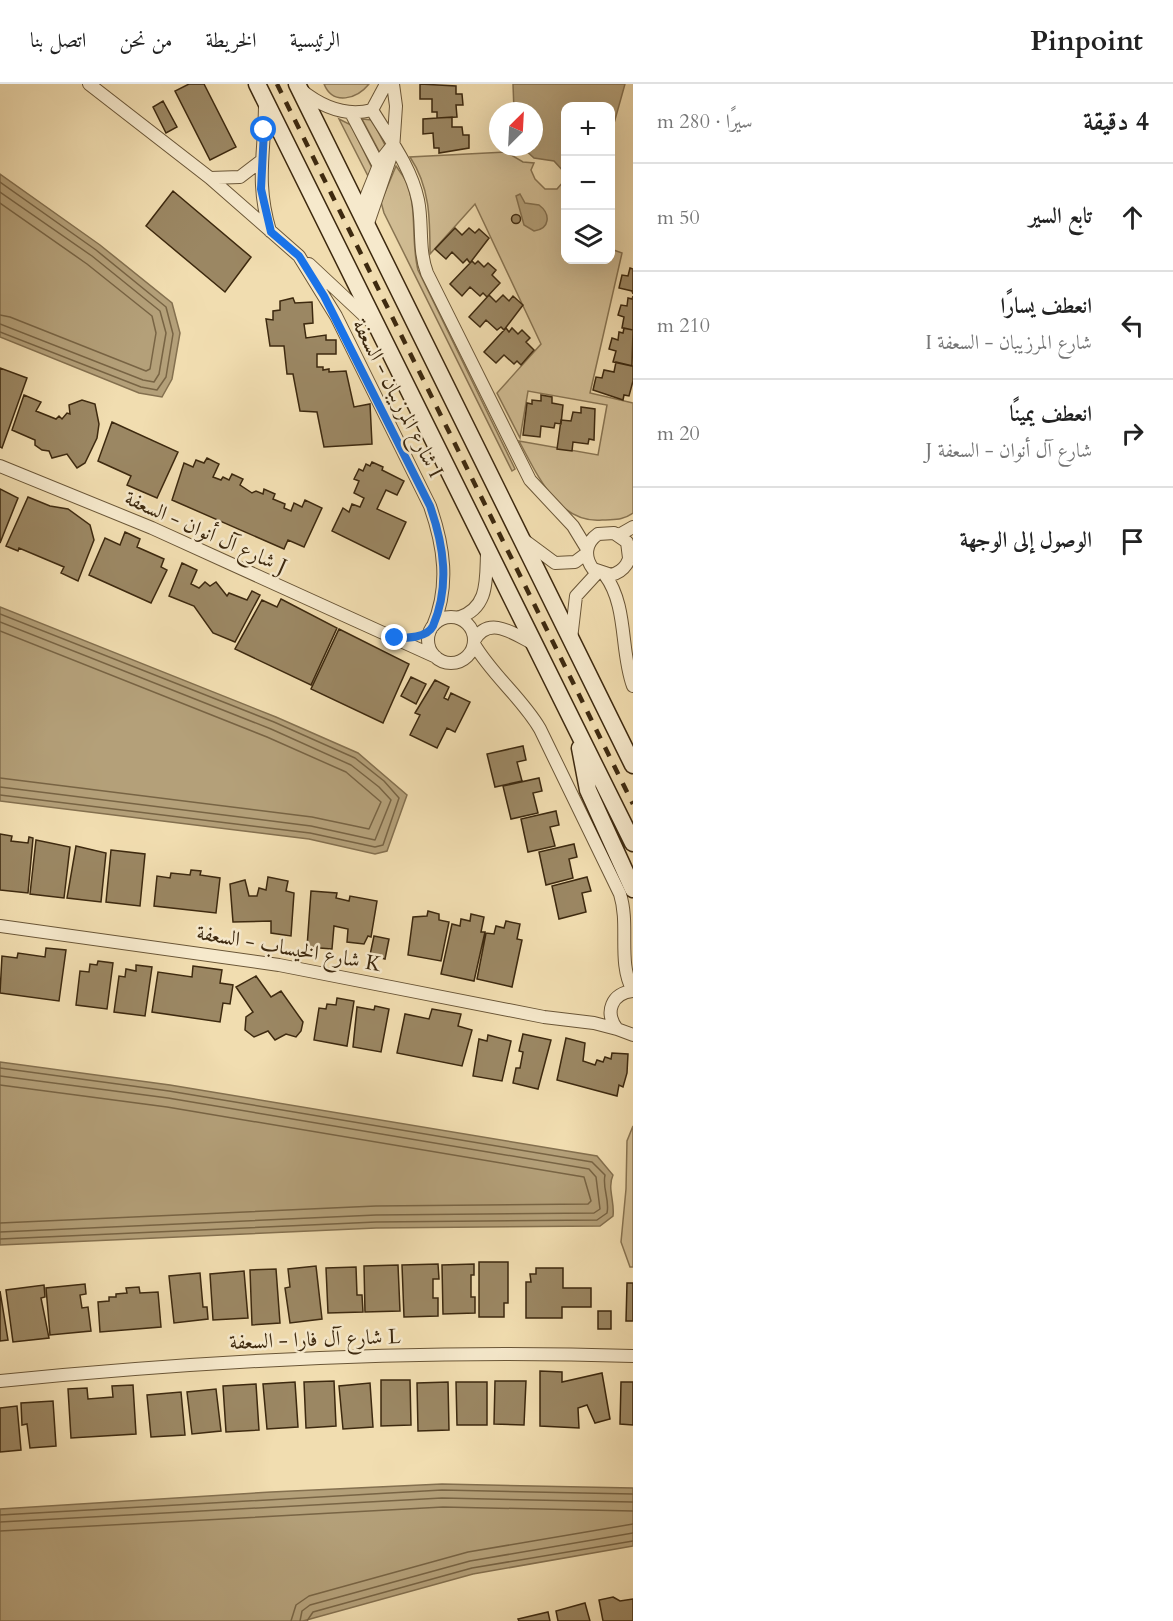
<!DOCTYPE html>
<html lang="ar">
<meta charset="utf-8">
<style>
:root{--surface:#fff;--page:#f6f6f6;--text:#222;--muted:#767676;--line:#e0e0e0}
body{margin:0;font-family:Cardo,Amiri,serif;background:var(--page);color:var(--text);direction:rtl}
.controls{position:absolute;right:18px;top:18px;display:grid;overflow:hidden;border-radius:12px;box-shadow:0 6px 24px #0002}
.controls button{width:54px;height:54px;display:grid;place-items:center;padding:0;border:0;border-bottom:2px solid var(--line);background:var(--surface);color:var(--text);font:30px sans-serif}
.compass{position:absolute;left:489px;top:18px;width:54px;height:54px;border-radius:50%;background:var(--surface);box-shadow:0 6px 24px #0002;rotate:24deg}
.stop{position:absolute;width:18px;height:18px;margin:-14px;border:4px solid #1a73e8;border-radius:50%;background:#fff}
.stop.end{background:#1a73e8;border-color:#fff;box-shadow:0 2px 6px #0008}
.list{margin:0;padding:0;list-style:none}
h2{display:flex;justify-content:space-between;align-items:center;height:78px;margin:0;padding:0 24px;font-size:26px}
h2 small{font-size:20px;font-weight:400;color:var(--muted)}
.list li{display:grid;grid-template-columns:39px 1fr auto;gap:18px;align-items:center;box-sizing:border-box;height:108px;padding:0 24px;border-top:2px solid var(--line)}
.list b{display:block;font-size:22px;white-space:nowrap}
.list p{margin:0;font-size:20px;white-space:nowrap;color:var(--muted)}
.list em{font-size:20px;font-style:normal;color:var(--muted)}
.icon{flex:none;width:33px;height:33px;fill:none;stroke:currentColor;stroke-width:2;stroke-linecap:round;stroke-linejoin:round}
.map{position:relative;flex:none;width:633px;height:1537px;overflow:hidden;direction:ltr}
header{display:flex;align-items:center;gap:36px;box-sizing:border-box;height:84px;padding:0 30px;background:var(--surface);border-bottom:2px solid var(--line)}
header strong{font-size:28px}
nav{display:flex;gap:33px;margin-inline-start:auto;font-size:21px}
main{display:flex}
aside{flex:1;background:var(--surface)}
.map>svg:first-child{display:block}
.green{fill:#d2be95;stroke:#887452;stroke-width:1.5}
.water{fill:#b4a079;stroke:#84704f;stroke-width:1.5}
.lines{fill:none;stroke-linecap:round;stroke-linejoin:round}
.shore{stroke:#786444;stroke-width:1.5}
.building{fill:#9b8763;stroke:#3d290f;stroke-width:1.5}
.street-casing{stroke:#6a5637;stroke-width:14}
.secondary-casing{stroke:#3d290f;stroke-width:19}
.street{stroke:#f6e9cc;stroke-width:12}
.secondary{stroke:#f6e9cc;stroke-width:16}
.rail{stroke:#3d290f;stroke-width:4.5;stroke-dasharray:10 10;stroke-linecap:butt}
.route{stroke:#1a73e8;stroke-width:8}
.labels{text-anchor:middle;stroke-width:5;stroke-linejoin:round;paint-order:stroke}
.street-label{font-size:21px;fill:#3d290f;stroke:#f6e9cc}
</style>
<header>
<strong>Pinpoint</strong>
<nav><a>الرئيسية</a><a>الخريطة</a><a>من نحن</a><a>اتصل بنا</a></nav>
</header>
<main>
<aside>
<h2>4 دقيقة<small>سيرًا · 280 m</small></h2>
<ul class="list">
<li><svg class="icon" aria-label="ahead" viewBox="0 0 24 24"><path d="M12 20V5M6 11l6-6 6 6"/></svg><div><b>تابع السير</b></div><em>50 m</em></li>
<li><svg class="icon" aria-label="left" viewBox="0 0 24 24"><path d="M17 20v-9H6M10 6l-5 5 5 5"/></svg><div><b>انعطف يسارًا</b><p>شارع المرزيبان - السعفة I</p></div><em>210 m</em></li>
<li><svg class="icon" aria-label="right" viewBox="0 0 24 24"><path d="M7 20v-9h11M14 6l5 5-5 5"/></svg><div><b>انعطف يمينًا</b><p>شارع آل أنوان - السعفة J</p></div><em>20 m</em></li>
<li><svg class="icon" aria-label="arrive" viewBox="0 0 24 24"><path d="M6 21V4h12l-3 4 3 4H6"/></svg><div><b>الوصول إلى الوجهة</b></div></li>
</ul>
</aside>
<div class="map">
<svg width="633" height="1537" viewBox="0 0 633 1537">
<rect width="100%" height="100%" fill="#f1ddb0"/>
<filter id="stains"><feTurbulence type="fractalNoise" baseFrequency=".00333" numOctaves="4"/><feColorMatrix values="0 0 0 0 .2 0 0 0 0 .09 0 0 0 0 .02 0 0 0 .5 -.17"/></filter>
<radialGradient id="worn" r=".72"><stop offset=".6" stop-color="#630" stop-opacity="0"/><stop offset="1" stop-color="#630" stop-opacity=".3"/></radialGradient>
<path class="green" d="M324 0H369C357 15 333 22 324 0Z
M339 35 351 41 372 84 369 94Z
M362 35 372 36 385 61 380 69Z
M506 68 523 78 534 79 531 86 535 95 545 105H557L564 97 566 176H610L611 165 622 169 590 309 633 319V429C621 437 616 435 602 436 558 440 537 390 519 357L598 371 607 321 528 307 520 354 497 309 541 260 475 120 430 170C430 135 430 103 410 73Z
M396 82C400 88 406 95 408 102 417 129 411 159 418 186L515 385 512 387 384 129 381 118Z
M633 1042V1183H630L621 1158 626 1105 627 1057Z"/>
<path class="water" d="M513 0H625L611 50 610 22H566L565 89 554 77 534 74 522 63H534V27H514Z
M0 90 100 161 172 219 180 249 172 295 162 313 139 309 0 253Z
M520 110 525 119 539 121C551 130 550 145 534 147L524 141 516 112Z
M0 523 276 633 358 669 407 711 387 767 375 770 309 755 0 717Z
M0 978 170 1001 597 1072 613 1091C607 1104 615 1118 613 1132L600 1142 376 1144 0 1161Z
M442 1400 633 1404V1462L473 1490 303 1537H0V1425L271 1408Z"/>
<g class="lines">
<path class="shore" d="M0 98 96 166 166 223 173 250 166 293 157 306 141 303 0 248
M0 108 92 172 160 227 166 249 159 290 154 298 143 296 0 240
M0 119 87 180 152 232 156 249 150 285 146 287 10 233 0 231
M0 530 274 638 355 674 384 697 399 714 383 761 375 763 310 749 0 711
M0 538 271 645 351 681 379 703 391 716 375 756 311 742 0 703
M0 547 267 653 346 688 381 718 369 745 312 733 0 694
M0 984 169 1007 592 1078 605 1091C602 1104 610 1116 607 1129L597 1136 376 1138 0 1155
M0 992 168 1014 589 1085 596 1093 600 1125 594 1129 376 1131 0 1148
M0 1001 167 1023 584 1093 591 1117 588 1120 376 1122 0 1139
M0 1431 442 1406 633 1410
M0 1438 442 1414 633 1418
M0 1447 443 1423 633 1427
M291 1537 296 1521 309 1512 468 1468 633 1440
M300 1537 302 1527 310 1521 470 1477 633 1449
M307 1537 313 1528 472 1484 633 1457"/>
</g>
<path class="building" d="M189 0H204L236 63 210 76 175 7Z
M420 0 456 2V10H462L463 21H456L457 33 437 34V28H432V15H420Z
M163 17 177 43 166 49 153 23Z
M452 33V43H462L463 51H469V64L439 69V64H434L433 49 423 50V35Z
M173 107 251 173 225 208 146 142Z
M511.5 135a4.5 4.5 0 1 1 9 0a4.5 4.5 0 1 1-9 0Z
M455 144 462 151 469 144 475 149 479 145 489 154 470 179 467 175 463 179 452 168 446 175 435 165Z
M472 177 475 180 478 177 484 183 488 179 496 186 492 191 500 199 487 213 483 209 480 212 470 203 462 212 450 200Z
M630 184 633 185V210L632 207 619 204 622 191 628 192Z
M489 211 496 218 503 211 509 217 513 212 523 221 504 246 501 243 497 246 486 236 480 243 469 233Z
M633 212V246L622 244 624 233 618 231 621 221 627 222 628 214 632 215Z
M293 214 295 219 312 218 313 239 304 240 306 254 326 251V256H336V270H317V283H323V286L329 285V288L346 287 354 323 370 320 372 360 324 363 317 328 300 327 293 290H287L284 262H270L266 235 273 236V227L280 226V217Z
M506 244 509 248 512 244 518 250 522 246 530 254 526 258 534 266 521 281 517 277 514 280 504 271 496 279 484 268Z
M624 244 633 246 632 282 613 278 616 267 609 265 612 254 618 256 619 248 623 249Z
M616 278 633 282V297L629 312 624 311 623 316 593 306 596 293 602 294 604 286 614 288Z
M0 284 27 294 2 364 0 363Z
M24 311 41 318 36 327 56 335 59 332 62 335 67 329 70 330 69 321 82 316 95 320 99 340 97 354 85 379 77 384 67 370 52 374 49 367 42 366 35 361V356L12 346Z
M541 311 552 313V319L563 321 561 340 555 339 554 344 541 342 540 353 523 351 527 319 532 320V316L541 317Z
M581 323 595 325 594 356 589 355 588 360 573 358 572 367 557 365 561 336 571 337 573 328 581 329Z
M112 338 178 368 157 414 127 401 131 392 98 377Z
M207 374 219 380 213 393 221 396 223 393 229 396 232 390 243 395 240 401 252 409 256 407 263 410 264 405 275 410 273 415 285 420 284 424 291 427 294 419 302 423 305 416 322 424 304 463 288 456 284 465 172 416 184 379 193 383 196 376 204 379Z
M372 378 383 383 382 386 404 397 397 411 386 406 377 425 406 438 389 475 332 447 343 424 349 428 352 420 360 423 364 414 354 409 359 397 354 395 359 385 363 387 366 380 370 382Z
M0 405 18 414 0 459Z
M28 413 50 422 68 425 90 441 94 456 78 497 61 489 64 483 19 464 18 467 6 462Z
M125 448 140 455 137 463 164 475 161 483 167 486 151 519 89 491 105 454 120 461Z
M182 479 197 486 191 500 199 504 205 498 210 502 216 498 227 512 229 509 247 516 252 507 260 511 235 558 213 549 194 522 169 512Z
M281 515 337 544 311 601 235 565 262 516 277 523Z
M339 545 409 580 383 639 311 605Z
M411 593 426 600 416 620 401 612Z
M435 596 449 603 444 614 448 616 451 609 470 618 455 648 447 644 437 664 410 651 420 631 415 629Z
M523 662 526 676 517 678 522 697 495 703 487 670Z
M539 694 542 707 533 709 538 729 511 735 503 702Z
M556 727 559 741 550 743 555 762 528 768 521 735Z
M0 750 12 752 11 757 28 759 29 753 33 754 28 809 0 806Z
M36 756 70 763 64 814 30 810Z
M574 760 577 773 569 775 573 794 546 801 539 768Z
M76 762 106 769 101 818 67 814Z
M111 766 145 770 140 822 106 818Z
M191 786 201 787 200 791 220 794 216 829 154 822 157 792 170 794 171 789 190 791Z
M268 793 288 797 286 807 294 809 291 852 271 849V837L233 838 230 800 245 796 249 812H257L259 804 266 806Z
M587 793 591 807 582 809 586 828 559 835 552 802Z
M311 807 337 809 336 814 349 817 350 812 377 817 371 853 368 852 364 860 347 858 348 845 334 842 332 865 307 863Z
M428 827 439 830V836L449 838 441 877 408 871 413 833 427 832Z
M471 830 484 833 481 848H485L474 897 441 890 452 840 460 842 461 835 470 837Z
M506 837 520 840 517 855 522 856 512 903 477 895 486 849 494 850 496 842 504 844Z
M374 852 389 855 385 875 370 871Z
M46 864 66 866 59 917 0 909 2 872 17 874 18 869 45 873Z
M98 877 113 879 107 925 76 921 80 887 89 888 90 880 97 881Z
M136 881 152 883 145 932 114 928 119 892 125 893 126 885 136 887Z
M193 882 222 886 220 899 233 901 230 920 223 919 220 938 152 928 158 888 192 893Z
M256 892 271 913 281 907 303 938 301 947 296 953 286 950 275 956 268 947 254 953 245 946 246 933 253 928 236 903Z
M337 914 354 917 347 962 314 956 319 924 326 925 327 920 336 921Z
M375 922 389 925 381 968 353 963 357 923 374 926Z
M432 925 461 930 458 942 472 946 462 982 397 969 405 930 429 935Z
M523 950 551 956 538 1005 513 999 516 984H520L523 968 519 967Z
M488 951 511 957 502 997 473 992 479 955 487 957Z
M566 954 585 959 583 977 595 981 597 976 603 978 605 973 611 975 612 969 628 970 627 989 623 1003 619 1001 617 1012 557 996Z
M479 1178H508V1219H504V1233H479Z
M438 1180 439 1195H433V1214H438V1232L404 1233 402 1181Z
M474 1180V1191H471V1213H475V1229L443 1230 442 1181Z
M398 1181 400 1227 365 1228 364 1182Z
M316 1182 322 1235 290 1239 285 1204 290 1203 288 1185Z
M356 1183 357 1211H362L363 1228 328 1229 326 1184Z
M536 1184H563V1204H591V1223H562V1234H526V1198H531L530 1190H536Z
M276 1185 280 1239 252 1241 250 1186Z
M244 1187 248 1234 213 1236 210 1190Z
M200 1189 203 1223H207L208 1235 174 1239 169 1192Z
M627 1199H633V1237H626Z
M85 1200 86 1210 80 1211 82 1224 88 1223 91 1247 50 1251 46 1204Z
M44 1201 45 1213 41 1214 49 1254 13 1258 6 1206Z
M139 1203 140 1209 158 1208 161 1243 100 1248 98 1218 109 1217V1213H116V1210L127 1209 126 1204Z
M0 1207 8 1256 0 1257Z
M598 1227H611V1245H598Z
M540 1287 562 1288V1298L602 1289 610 1335 595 1339 587 1321 578 1324 579 1344 540 1342Z
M381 1296H410L411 1341 381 1342Z
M334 1297 336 1342 306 1344 304 1298Z
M495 1297H526L524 1341 494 1340Z
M295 1298 298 1343 267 1345 263 1300Z
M448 1298 449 1346 418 1347 417 1299Z
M456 1298H487V1341H457Z
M621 1298H633V1341L620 1340Z
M370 1299 373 1343 343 1345 339 1302Z
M256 1300 259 1346 226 1348 223 1302Z
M133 1301 136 1350 71 1354 68 1305 87 1304 88 1315 113 1313 112 1302Z
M216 1305 221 1347 192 1350 187 1308Z
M181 1308 185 1351 151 1353 147 1311Z
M53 1317 56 1362 30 1364 27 1340 22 1341 21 1319Z
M17 1322 21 1366 0 1368V1324Z
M613 1513 620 1517 633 1515V1537H603L599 1516Z
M585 1519 590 1537H558L556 1527Z
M548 1528 550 1537H519L518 1535Z"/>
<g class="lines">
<defs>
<path id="street" d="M89 0 210 94 299 172 336 232 430 422C444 462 450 502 433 542
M301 6C322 23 345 33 372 26
M265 19C265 69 255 96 270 147
M372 26C389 54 411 83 418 116 423 140 418 165 427 189L530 396 573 442 587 465
M372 26 386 0
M351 29 379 82
M210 94 240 93 261 77
M360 128 381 76 392 62
M367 142 393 66 396 22 393 0
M309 180 371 238
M0 382 152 444 436 573
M619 451 633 443
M524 456 555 479 575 478 587 469
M629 474 627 458 614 449 598 450C585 459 584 473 593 485L611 491C626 487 629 477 633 463
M605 491C628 522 620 567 633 602
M428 556a23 23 0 1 1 46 0a23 23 0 1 1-46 0Z
M458 534C489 524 486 496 487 469
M571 555 576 512 598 488
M474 557C488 531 513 549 532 559
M474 560C492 591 522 614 540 645L620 810C630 842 617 877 633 907 612 909 604 928 617 945L633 951
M0 842 279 881 544 933 594 939 617 945
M0 1297C210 1276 422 1265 633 1272"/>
<path id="secondary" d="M257 0 633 759
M297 0 633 681
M580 664 588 706 633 805"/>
</defs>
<use href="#street" class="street-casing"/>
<use href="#secondary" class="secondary-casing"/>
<use href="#street" class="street"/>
<use href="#secondary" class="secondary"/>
<path class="rail" d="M277 0 633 720"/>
</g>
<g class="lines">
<path class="route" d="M264 46 261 105 271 148 299 172 324 212 430 422C444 462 450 502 433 542 427 554 407 554 395 554"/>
</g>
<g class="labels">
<g class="street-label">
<text transform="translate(398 314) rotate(63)" y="7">شارع المرزيبان - السعفة I</text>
<text transform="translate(206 448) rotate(24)" y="7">شارع آل أنوان - السعفة J</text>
<text transform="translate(289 864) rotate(10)" y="7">شارع الخيساب - السعفة K</text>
<text transform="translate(315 1255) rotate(-2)" y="7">شارع آل فارا - السعفة L</text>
</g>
</g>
<rect width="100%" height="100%" filter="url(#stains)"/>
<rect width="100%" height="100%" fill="url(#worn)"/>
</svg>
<div class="controls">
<button>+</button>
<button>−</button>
<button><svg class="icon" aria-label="layers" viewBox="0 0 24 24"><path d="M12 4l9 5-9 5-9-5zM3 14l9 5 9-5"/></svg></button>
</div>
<svg class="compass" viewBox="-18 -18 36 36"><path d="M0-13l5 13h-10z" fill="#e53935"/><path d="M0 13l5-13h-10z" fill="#767676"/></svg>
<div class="stop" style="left:264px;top:46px"></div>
<div class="stop end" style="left:395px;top:554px"></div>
</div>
</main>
